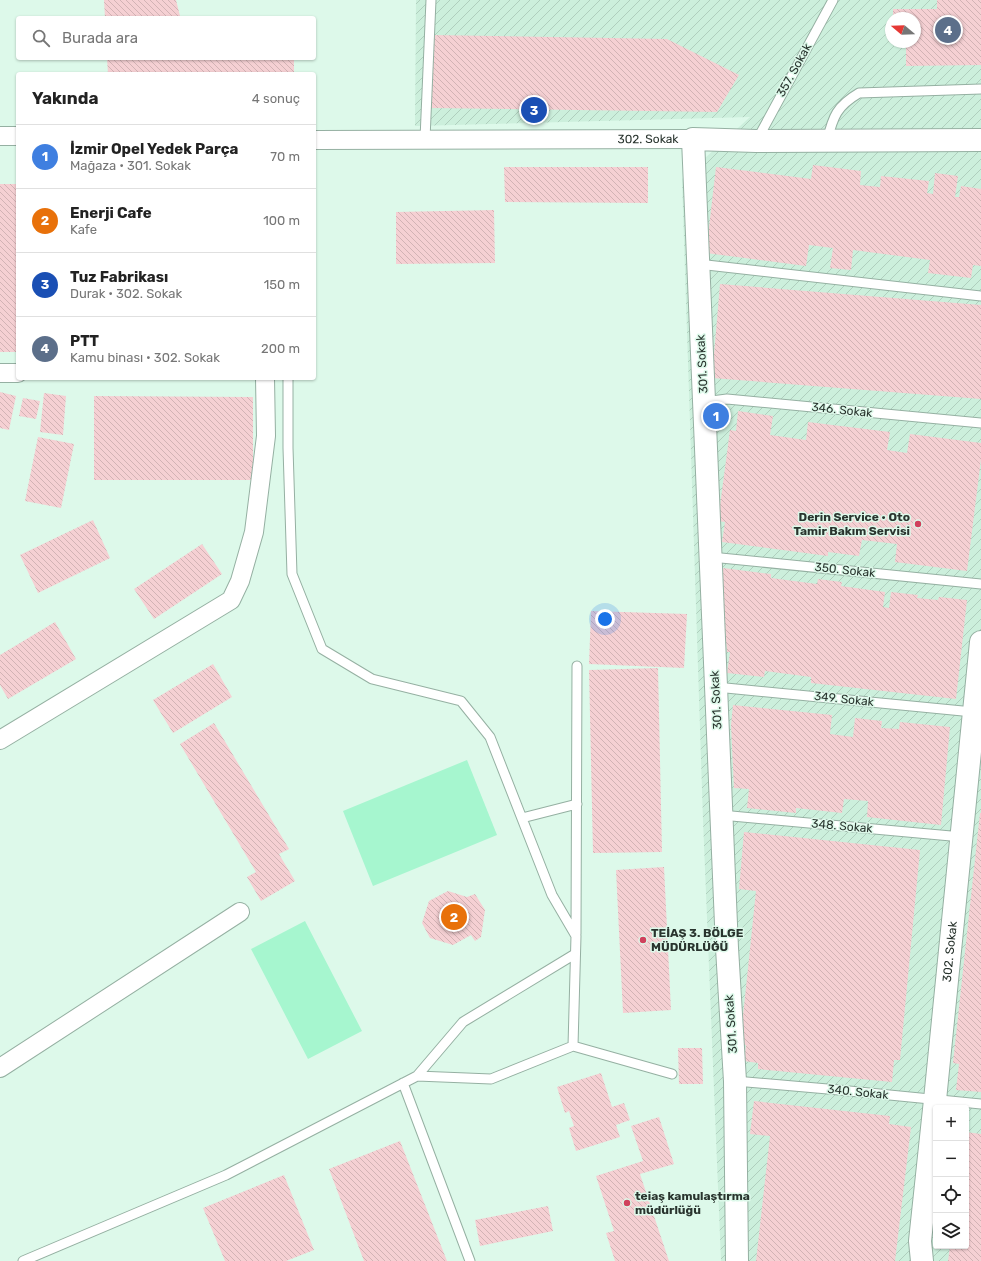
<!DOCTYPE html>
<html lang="tr">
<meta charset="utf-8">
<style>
:root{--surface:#fff;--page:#f6f6f6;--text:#222;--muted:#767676;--line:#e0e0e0;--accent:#0f766e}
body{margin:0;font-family:Rubik,sans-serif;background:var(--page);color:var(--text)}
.controls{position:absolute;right:12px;bottom:12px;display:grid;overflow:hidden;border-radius:4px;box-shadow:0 1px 3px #0004}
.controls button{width:36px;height:36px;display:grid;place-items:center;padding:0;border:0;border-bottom:1px solid var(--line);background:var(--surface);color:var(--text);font:20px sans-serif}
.compass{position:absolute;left:885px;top:12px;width:36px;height:36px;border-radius:50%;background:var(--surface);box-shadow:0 1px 3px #0004;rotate:289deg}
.you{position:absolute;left:605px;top:619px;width:14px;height:14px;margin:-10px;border:3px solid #fff;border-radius:50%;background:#1a73e8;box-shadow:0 0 0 6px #1a73e833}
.badge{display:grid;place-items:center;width:26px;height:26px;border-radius:50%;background:var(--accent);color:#fff;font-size:13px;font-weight:700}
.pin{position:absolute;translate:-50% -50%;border:2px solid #fff;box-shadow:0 1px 4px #0006}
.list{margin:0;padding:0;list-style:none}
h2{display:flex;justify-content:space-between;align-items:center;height:52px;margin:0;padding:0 16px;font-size:17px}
h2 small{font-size:13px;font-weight:400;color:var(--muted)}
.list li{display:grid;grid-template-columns:26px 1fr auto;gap:12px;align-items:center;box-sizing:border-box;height:64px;padding:0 16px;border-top:1px solid var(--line)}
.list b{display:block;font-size:15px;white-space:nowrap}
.list p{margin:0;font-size:13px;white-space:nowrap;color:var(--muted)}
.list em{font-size:13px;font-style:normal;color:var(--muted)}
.icon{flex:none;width:22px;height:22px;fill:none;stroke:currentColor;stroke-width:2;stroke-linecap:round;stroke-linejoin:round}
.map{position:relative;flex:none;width:981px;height:1261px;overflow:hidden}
.search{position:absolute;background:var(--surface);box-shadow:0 1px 3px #0004;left:16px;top:16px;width:300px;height:44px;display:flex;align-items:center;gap:10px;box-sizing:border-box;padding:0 14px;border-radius:4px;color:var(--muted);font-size:15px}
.panel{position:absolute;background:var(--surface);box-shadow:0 1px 3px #0004;left:16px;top:72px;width:300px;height:308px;border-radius:4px}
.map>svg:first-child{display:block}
.industrial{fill:url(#industrial-furrows);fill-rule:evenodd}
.garden{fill:#a6f6cf}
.building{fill:url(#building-back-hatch)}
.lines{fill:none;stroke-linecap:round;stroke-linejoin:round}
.service-casing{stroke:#95b0a2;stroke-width:11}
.minor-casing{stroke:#95b0a2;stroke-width:20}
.tertiary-casing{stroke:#95b0a2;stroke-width:24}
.service{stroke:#fff;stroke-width:9}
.minor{stroke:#fff;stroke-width:18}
.tertiary{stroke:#fff;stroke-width:22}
.poi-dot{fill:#d0405c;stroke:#ddf9ea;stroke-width:1.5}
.labels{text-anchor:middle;stroke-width:3;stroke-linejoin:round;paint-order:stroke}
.street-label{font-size:12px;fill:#29342e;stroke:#ddf9ea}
.poi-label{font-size:12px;font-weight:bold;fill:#29342e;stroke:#ddf9ea;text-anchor:start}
</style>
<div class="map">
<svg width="981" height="1261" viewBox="0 0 981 1261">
<defs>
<pattern id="industrial-furrows" width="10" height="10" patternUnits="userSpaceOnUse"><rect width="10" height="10" fill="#ccefdc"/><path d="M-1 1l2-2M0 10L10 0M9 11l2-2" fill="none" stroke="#afcebd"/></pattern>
<pattern id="building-back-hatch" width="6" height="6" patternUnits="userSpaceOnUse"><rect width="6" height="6" fill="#f5d0d3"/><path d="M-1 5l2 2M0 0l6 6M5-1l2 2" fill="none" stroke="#d2b3b5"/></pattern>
</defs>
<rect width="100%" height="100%" fill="#ddf9ea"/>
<path class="industrial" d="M416 0H981V1261H721L703 820 682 179 750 117 415 126ZM891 18H915V42H891ZM936 1108H966V1246H936Z"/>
<path class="garden" d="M467 760 497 835 373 886 343 811Z
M305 921 362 1031 308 1059 251 949Z"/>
<path class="building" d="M104 0H176L180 16 186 18H105Z
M937 0H981V65L906 66V42H915V18H893V9H937Z
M432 35 667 39 739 75 717 112 431 108Z
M107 58H294V74H162L153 73 149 74H108Z
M813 165 861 171 860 185 880 187 881 176 929 181 927 193 933 194 935 173 958 176 955 197H959L961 186 981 189V266L973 265 971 278 928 273 930 260 853 250 851 270 830 268 833 248 809 245 806 266 706 253 716 167 811 179Z
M504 167H648V203L505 202Z
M0 184H18V352H0Z
M494 210 495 263 396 264V212Z
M720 284 981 305V399L712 378Z
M0 392 16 396 9 430 0 428Z
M44 393 66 396 63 435 40 432Z
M94 396 253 397V480H94Z
M23 398 40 401 36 419 19 416Z
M738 411 773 416 770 435 806 440 808 422 890 432 887 450 907 453 910 434 981 443V459L967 571 895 562 897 544 862 540 859 556 828 552V556L722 542 725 522 718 521 730 430 736 431Z
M38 437 74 444 61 508 25 501Z
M93 520 110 558 38 593 20 555Z
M202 544 222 574 154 619 134 589Z
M723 568 771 574V578L817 584 818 579 842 582 841 586 885 592 883 607 889 608 891 592 918 595 917 598 938 600 939 597 967 600 956 699 811 683V677L765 671 764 677 727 673 730 652H727L721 588Z
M591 611 687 614 684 668 589 664Z
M55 622 76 659 8 699 0 685V655Z
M213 664 232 697 173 733 153 700Z
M658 668 662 852 593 853 589 670Z
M733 705 832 715 830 734 853 737 855 718 882 721 881 728 899 729 900 722 950 727 941 825 867 817 868 801 844 799 842 813 796 808V813L747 808 749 789 734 788 731 725Z
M214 723 289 849 279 854 295 881 261 901 247 877 256 872 180 744Z
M980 813H981V1092L956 1090 959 1064 953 1063Z
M744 832 920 850 900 1060H894L892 1082 758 1069V1063L744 1061 746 1045H740L756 891 739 889Z
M664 867 671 1010 623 1013 616 870Z
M448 891 467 897 475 894 485 910 481 937 475 941 471 935 453 945 430 938 422 923 429 901Z
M678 1048H702L703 1084H679Z
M601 1073 612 1107 624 1103 630 1120 616 1125 620 1137 576 1151 569 1128 574 1126 569 1111 565 1113 557 1087Z
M754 1101 890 1116 889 1124 911 1127 895 1261H756L770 1136 750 1134Z
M659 1117 674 1164 640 1174 669 1261H615L606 1233 614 1231 596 1176 643 1161 631 1126Z
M966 1132 981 1134V1261H948L950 1246H966Z
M400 1141 447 1261H364L329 1169Z
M284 1175 314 1250 286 1261H225L203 1208Z
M548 1206 553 1231 480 1246 475 1220Z"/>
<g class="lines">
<defs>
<path id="service" d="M425 139 431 0
M757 140 833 0
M827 141C833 116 837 106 859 93L981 89
M698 264 981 296
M704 402 727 399 981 423
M711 557 981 584
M716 687 973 712
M721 815 962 837
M522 818 577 804
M576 934 577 666
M573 1046 672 1074
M417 1076 463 1022 575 954
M735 1081 839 1090 981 1104
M403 1083 470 1261
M23 1261 226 1175 417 1076 491 1079 573 1046 576 936 552 895 490 737 461 701 372 679 322 649 292 574 288 448V378"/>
<g id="minor">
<path d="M0 136H18"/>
<path id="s1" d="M314 140 693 139"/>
<path d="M0 373H18"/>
<path d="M0 740 231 600 240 581 254 532 266 436 265 378"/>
<path d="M0 1068 240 912"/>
</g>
<g id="tertiary">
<path d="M737 1261 735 1081 727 948 693 139 756 141 981 140"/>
<path id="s2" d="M922 1261 920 1241 935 1100 981 642"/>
</g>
</defs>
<use href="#service" class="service-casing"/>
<use href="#minor" class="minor-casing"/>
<use href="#tertiary" class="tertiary-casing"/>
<use href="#service" class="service"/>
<use href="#minor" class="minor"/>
<use href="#tertiary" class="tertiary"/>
</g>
<g class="poi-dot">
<circle cx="918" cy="524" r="4"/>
<circle cx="643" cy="940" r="4"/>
<circle cx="627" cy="1203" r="4"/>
</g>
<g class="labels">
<g class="street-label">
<text transform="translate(794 70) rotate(-61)" y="4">357. Sokak</text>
<text dy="4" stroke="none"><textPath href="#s1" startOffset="334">302. Sokak</textPath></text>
<text transform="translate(702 364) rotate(-93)" y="4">301. Sokak</text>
<text transform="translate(842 410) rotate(6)" y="4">346. Sokak</text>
<text transform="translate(845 570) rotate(6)" y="4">350. Sokak</text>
<text transform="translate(844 699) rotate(6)" y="4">349. Sokak</text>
<text transform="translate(716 700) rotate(-93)" y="4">301. Sokak</text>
<text transform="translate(842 826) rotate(5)" y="4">348. Sokak</text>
<text dy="4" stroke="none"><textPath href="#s2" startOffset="311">302. Sokak</textPath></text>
<text transform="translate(731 1024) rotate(-94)" y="4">301. Sokak</text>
<text transform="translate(858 1092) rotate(6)" y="4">340. Sokak</text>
</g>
<g class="poi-label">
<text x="910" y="521" text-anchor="end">Derin Service • Oto<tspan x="910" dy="14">Tamir Bakım Servisi</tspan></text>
<text x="651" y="937">TEİAŞ 3. BÖLGE<tspan x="651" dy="14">MÜDÜRLÜĞÜ</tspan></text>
<text x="635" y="1200">teiaş kamulaştırma<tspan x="635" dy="14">müdürlüğü</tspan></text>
</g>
</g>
</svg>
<div class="controls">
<button>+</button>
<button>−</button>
<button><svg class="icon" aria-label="locate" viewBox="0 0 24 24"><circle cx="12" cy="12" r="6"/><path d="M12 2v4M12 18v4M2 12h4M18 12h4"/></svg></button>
<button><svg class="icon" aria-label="layers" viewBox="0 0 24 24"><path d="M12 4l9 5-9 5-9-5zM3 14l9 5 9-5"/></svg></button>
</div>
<svg class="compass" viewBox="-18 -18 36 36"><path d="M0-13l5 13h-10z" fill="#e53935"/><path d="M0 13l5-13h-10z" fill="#767676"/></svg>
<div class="you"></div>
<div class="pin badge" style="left:716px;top:416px;background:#3f7fe0">1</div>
<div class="pin badge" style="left:454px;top:917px;background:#e8710a">2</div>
<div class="pin badge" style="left:534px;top:110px;background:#1a4fb4">3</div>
<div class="pin badge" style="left:948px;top:30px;background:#5c6f8a">4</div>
<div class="search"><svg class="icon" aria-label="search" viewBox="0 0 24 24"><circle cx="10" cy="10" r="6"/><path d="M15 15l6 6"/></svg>Burada ara</div>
<section class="panel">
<h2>Yakında<small>4 sonuç</small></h2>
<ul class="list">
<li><span class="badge" style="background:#3f7fe0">1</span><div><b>İzmir Opel Yedek Parça</b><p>Mağaza · 301. Sokak</p></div><em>70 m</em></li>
<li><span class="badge" style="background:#e8710a">2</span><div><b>Enerji Cafe</b><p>Kafe</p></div><em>100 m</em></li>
<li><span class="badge" style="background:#1a4fb4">3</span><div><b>Tuz Fabrikası</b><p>Durak · 302. Sokak</p></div><em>150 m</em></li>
<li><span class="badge" style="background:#5c6f8a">4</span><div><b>PTT</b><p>Kamu binası · 302. Sokak</p></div><em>200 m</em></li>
</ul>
</section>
</div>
